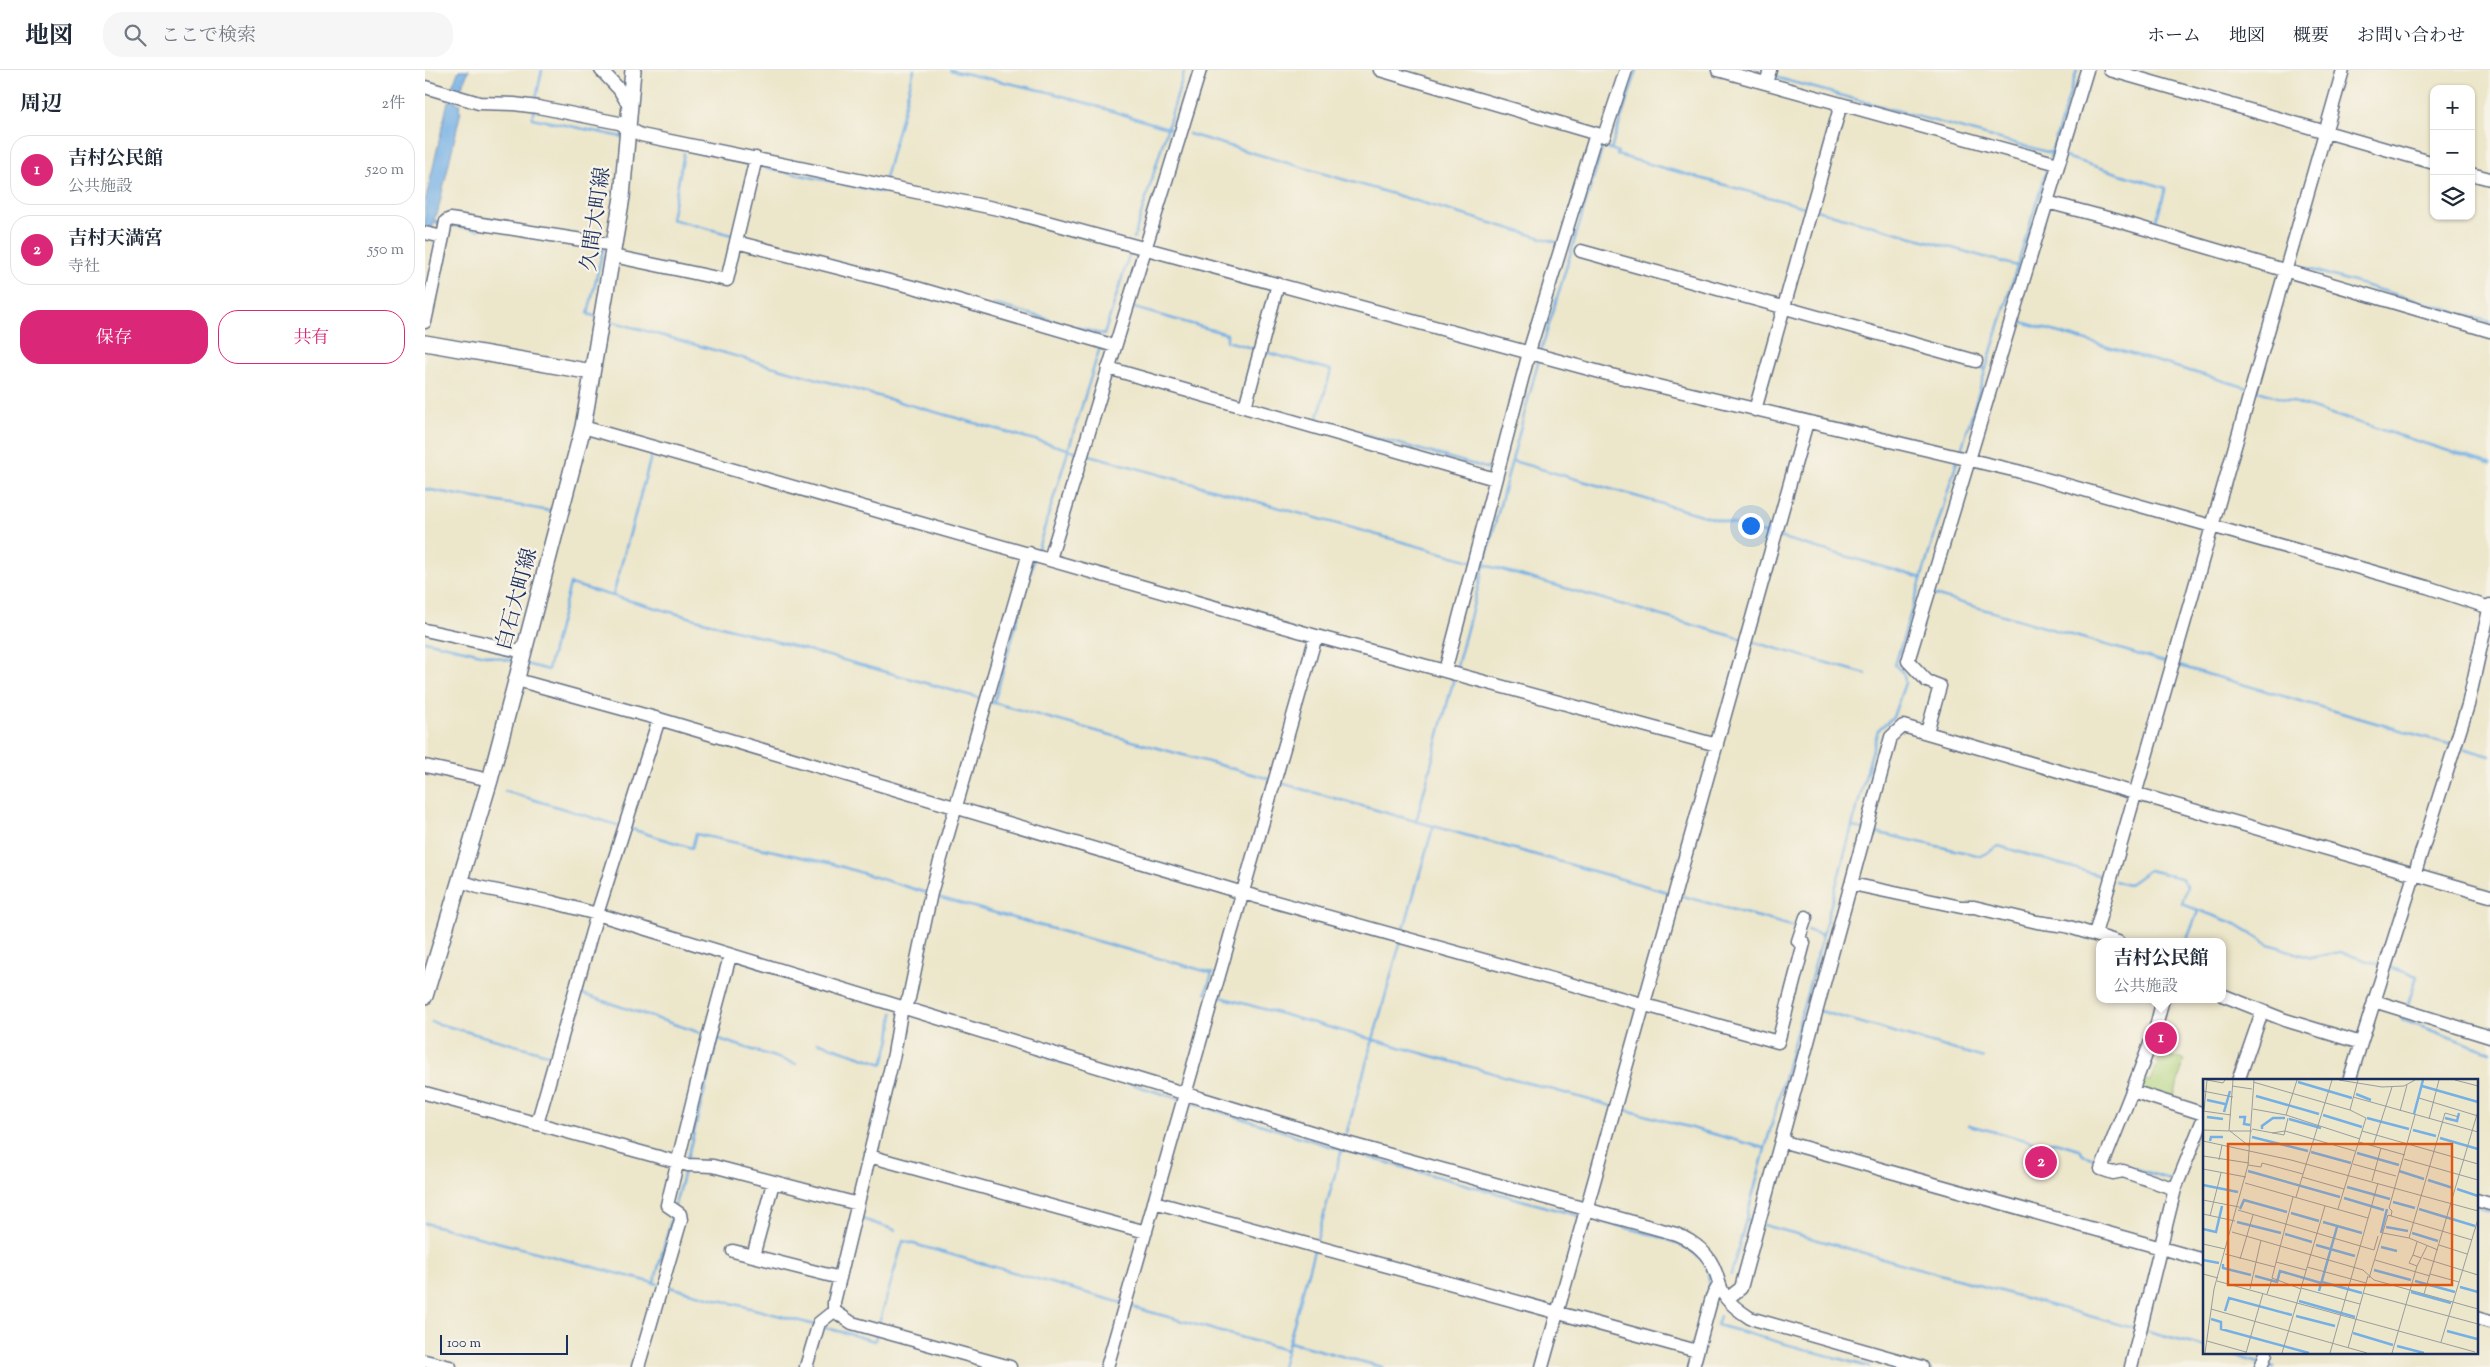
<!DOCTYPE html>
<html lang="ja">
<meta charset="utf-8">
<style>
:root{--surface:#fff;--page:#f6f6f7;--text:#1f2937;--muted:#747a83;--line:#e0e1e3;--accent:#db2777}
body{margin:0;font-family:"Sorts Mill Goudy","Noto Serif JP",serif;background:var(--page);color:var(--text)}
.controls{position:absolute;right:15px;top:15px;display:grid;overflow:hidden;border-radius:10px;box-shadow:0 1px 4px #0004}
.controls button{width:45px;height:45px;display:grid;place-items:center;padding:0;border:0;border-bottom:1px solid var(--line);background:var(--surface);color:var(--text);font:25px sans-serif}
.scale{position:absolute;left:15px;bottom:12px;width:128px;box-sizing:border-box;padding-left:5px;border:2px solid #1b2f5e;border-top:0;font-size:14px;line-height:18px;white-space:nowrap;color:#1b2f5e;-webkit-text-stroke:4px #f7f3e8;paint-order:stroke}
.you{position:absolute;left:1325px;top:455px;width:18px;height:18px;margin:-12px;border:4px solid #fff;border-radius:50%;background:#1a73e8;box-shadow:0 0 0 8px #1a73e833}
.badge{display:grid;place-items:center;width:32px;height:32px;border-radius:50%;background:var(--accent);color:#fff;font-size:16px;font-weight:700}
.pin{position:absolute;translate:-50% -50%;border:2px solid #fff;box-shadow:0 1px 5px #0006}
.popup{position:absolute;left:1671px;top:868px;width:130px;height:65px;box-sizing:border-box;display:grid;place-content:center;border-radius:10px;background:var(--surface);filter:drop-shadow(0 1px 4px #0005);font-size:16px;white-space:nowrap;color:var(--muted)}
.popup b{font-size:19px;color:var(--text)}
.popup::after{content:'';position:absolute;left:50%;top:100%;margin-left:-10px;border:10px solid transparent;border-top-color:var(--surface)}
.list{margin:0;padding:0;list-style:none}
h2{display:flex;justify-content:space-between;align-items:center;height:65px;margin:0;padding:0 20px;font-size:21px}
h2 small{font-size:16px;font-weight:400;color:var(--muted)}
.list li{display:grid;grid-template-columns:32px 1fr auto;gap:15px;align-items:center;box-sizing:border-box;height:70px;margin:0 10px 10px;padding:0 10px;border:1px solid var(--line);border-radius:20px}
.list b{display:block;font-size:19px;white-space:nowrap}
.list p{margin:0;font-size:16px;white-space:nowrap;color:var(--muted)}
.list em{font-size:16px;font-style:normal;color:var(--muted)}
.actions{display:flex;gap:10px;padding:15px 20px}
.actions a{flex:1;padding:11px 0;border:1px solid var(--accent);border-radius:20px;text-align:center;font-size:18px;color:var(--accent)}
.actions .main{background:var(--accent);color:#fff}
.icon{flex:none;width:28px;height:28px;fill:none;stroke:currentColor;stroke-width:2;stroke-linecap:round;stroke-linejoin:round}
.map{position:relative;flex:none;width:2065px;height:1297px;overflow:hidden}
header{display:flex;align-items:center;gap:30px;box-sizing:border-box;height:70px;padding:0 25px;background:var(--surface);border-bottom:1px solid var(--line)}
header strong{font-size:24px}
nav{display:flex;gap:28px;margin-inline-start:auto;font-size:18px}
.search{width:350px;height:45px;background:var(--page);display:flex;align-items:center;gap:12px;box-sizing:border-box;padding:0 18px;border-radius:20px;color:var(--muted);font-size:19px}
main{display:flex}
aside{flex:1;background:var(--surface)}
.map>svg:first-child{display:block}
.green{fill:#afd27a;stroke:#65806c}
.water{fill:#74b0e5;stroke:#4870a2}
.lines{fill:none;stroke-linecap:round;stroke-linejoin:round}
.stream{stroke:#74b0e5;stroke-width:2.5}
.minor-casing{stroke:#646f84;stroke-width:15}
.major-casing{stroke:#646f84;stroke-width:18}
.minor{stroke:#fff;stroke-width:12}
.major{stroke:#fff;stroke-width:15}
.labels{text-anchor:middle;stroke-width:4.5;stroke-linejoin:round;paint-order:stroke}
.street-label{font-size:21px;fill:#1b2f5e;stroke:#f7f3e8}
.inset-river{fill:none;stroke:#74b0e5;stroke-width:2.5}
.inset-road{fill:none;stroke:#989d9f;stroke-width:1}
.view{fill:#de5710;fill-opacity:0.15;stroke:#de5710;stroke-width:2.5}
.inset-edge{fill:none;stroke:#1b2f5e;stroke-width:2.5}
</style>
<header>
<strong>地図</strong>
<div class="search"><svg class="icon" aria-label="search" viewBox="0 0 24 24"><circle cx="10" cy="10" r="6"/><path d="M15 15l6 6"/></svg>ここで検索</div>
<nav><a>ホーム</a><a>地図</a><a>概要</a><a>お問い合わせ</a></nav>
</header>
<main>
<aside>
<h2>周辺<small>2件</small></h2>
<ul class="list">
<li><span class="badge">1</span><div><b>吉村公民館</b><p>公共施設</p></div><em>520 m</em></li>
<li><span class="badge">2</span><div><b>吉村天満宮</b><p>寺社</p></div><em>550 m</em></li>
</ul>
<div class="actions"><a class="main">保存</a><a>共有</a></div>
</aside>
<div class="map">
<svg width="2065" height="1297" viewBox="0 0 2065 1297">
<rect width="100%" height="100%" fill="#f7f3e8"/>
<filter id="ink" filterUnits="userSpaceOnUse"><feTurbulence type="fractalNoise" baseFrequency=".02" numOctaves="2"/><feDisplacementMap in="SourceGraphic" scale="10" xChannelSelector="R" yChannelSelector="G"/><feConvolveMatrix kernelMatrix="1 2 1 2 8 2 1 2 1" color-interpolation-filters="sRGB"/></filter>
<filter id="wash" filterUnits="userSpaceOnUse"><feTurbulence type="fractalNoise" baseFrequency=".0096" numOctaves="4" result="noise"/><feDisplacementMap in="SourceGraphic" scale="20" xChannelSelector="R" yChannelSelector="G"/><feGaussianBlur stdDeviation="1.12" result="paint"/><feColorMatrix in="noise" values="0 0 0 0 0 0 0 0 0 0 0 0 0 0 0 0 0 1.4 0 .05"/><feComposite in="paint" operator="in"/></filter>
<g filter="url(#wash)">
<rect width="100%" height="100%" fill="#ece6ca"/>
<path class="green" d="M1737 984 1759 990 1748 1030 1711 1019 1716 1009 1725 1011Z"/>
<path class="water" d="M34 0H44L30 32 35 34 34 40 36 41 12 145 10 146 9 150 38 156V158L9 153 7 159 0 158V133L23 31H26L28 14Z"/>
<g class="lines">
<path class="stream" d="M525 0 628 23 749 60
M1323 0 1338 4
M1346 6 1633 85
M110 33 117 0
M109 41 107 48 197 67
M764 64 1134 173
M1186 79 1193 82 1192 85 1383 138
M259 83 246 149 307 165
M1625 87 1652 0
M1640 87 1741 118 1730 154 1859 192
M296 88 324 94
M332 96 457 122V120
M459 112 489 0
M1391 140 1592 196
M35 157 54 160
M709 168 760 0
M1867 194 2065 252
M569 234 679 265
M706 237 802 264V271L830 279
M172 247 163 244 178 179
M182 250 653 382
M1590 250 1823 318
M679 265 706 179
M1116 281 1178 76 1186 79 1212 0
M840 282 906 300 892 351 1068 400
M1551 296 1561 299
M1830 320 2065 394
M661 384 1046 491
M1535 384 1623 95
M1088 391 1346 465
M0 419 125 441
M1354 467 1497 508
M612 482 675 277
M1053 493 1317 569
M1506 524 1743 593
M188 525 227 383
M0 571 91 592
M1325 571 1441 604
M101 594 123 600 145 514 558 629
M1751 595 2027 675
M1031 600 1114 289
M566 632 845 709
M569 633 609 490
M2034 677 2065 686
M852 712 1246 823
M80 721 195 756
M991 752 1029 608
M1427 757 1438 759
M203 758 267 778 271 764 408 794 502 823
M1445 761 1556 786 1574 776 1683 808
M1690 811 1703 815 1724 800 1756 808 1762 816 1757 834 1811 854 1844 874 1886 888 1915 882 1956 895
M1254 825 1374 858
M509 826 787 903 781 923 784 924
M1382 860 1397 865
M978 862 1008 757
M1761 872 1773 841
M1964 897 1992 906 1982 937
M157 924 279 964
M792 926 1186 1036
M1395 941 1559 988
M1980 945 1978 950 2065 982
M7 952 126 985 125 987
M294 969 371 994
M392 972 458 994 465 969 468 943
M623 988 754 1029
M761 1031 917 1080 1154 1146
M1194 1038 1339 1078
M1544 1055 1612 1073 1630 1072 1654 1079 1658 1085 1675 1090
M920 1069 976 870
M262 1089 293 968 287 966
M1683 1093 1690 1095H1699L1746 1110
M250 1135 260 1097
M2055 1138 2065 1141
M434 1148 470 1160
M1162 1148C1192 1157 1263 1167 1280 1194 1285 1203 1284 1215 1282 1224
M1320 1150 1331 1153
M0 1153 233 1214
M1339 1155 1711 1259
M891 1173 917 1079
M1306 1205 1453 660 1468 647 1480 613 1479 604 1470 595 1532 391
M229 1213 248 1143
M241 1216 390 1255
M704 1236 861 1280
M1295 1246 1292 1255 1444 1297
M398 1257 450 1271 451 1265
M453 1257 478 1171 697 1233
M1719 1261 1779 1277
M864 1272 957 1297
M1800 1283 1834 1293
M1842 1295 1849 1297
M857 1297 889 1180"/>
</g>
</g>
<g filter="url(#ink)">
<g class="lines">
<defs>
<path id="minor" d="M176 0 194 19 204 36
M955 0 1179 66 1201 0
M1293 0 1633 94
M1685 0 2009 93
M1341 13 1345 0
M0 17 54 33 89 34 113 37 194 53 216 65 578 140 1186 305 1592 401 2002 517 2065 538
M2046 104 2065 109
M1622 132 1690 150 2065 261
M0 163 18 167 21 151 25 149 189 175
M311 172 331 88
M1156 181 1551 291
M188 186 302 210 311 172 492 218 690 276
M0 252 18 167
M683 298 1070 409
M820 337 853 214
M1330 340 1416 34
M158 357 891 566 1292 675
M625 489 775 0
M0 560 99 582
M1020 601 1106 275 1171 64
M92 610 234 649 818 823 1353 972 1379 873 1373 871 1381 847
M1502 662 1515 616 1502 611 1483 591 1662 0
M0 696 65 710
M36 811 53 817 127 832 172 844 922 1073 1251 1164C1270 1172 1284 1183 1291 1203 1294 1212 1296 1221 1301 1228 1308 1237 1316 1242 1325 1248L1497 1297
M1427 814 1536 837H1549L1612 852 1641 856 1693 872
M1670 864 1918 0
M1797 925 1860 950 1936 973
M1738 929 1730 961 1707 1021 1779 1044
M1949 931 2065 967
M1813 1011 1837 942
M1924 1011 2043 635 2065 535
M1707 1021 1676 1099 1688 1103 1698 1101 1750 1119
M0 1023 263 1095 288 1096 433 1134
M112 1054 172 844 234 649
M1356 1071 1779 1190
M444 1086 721 1162
M2051 1130 2065 1134
M729 1132 1272 1281
M308 1181 415 1208
M328 1186 348 1113
M1302 1229 1316 1218 1466 667 1478 656 2065 826
M2051 1248 2065 1252
M0 1291 25 1297
M213 1297 256 1150 255 1144 242 1135 283 968 305 886
M381 1297 394 1253 409 1241
M585 1297 427 1253 409 1241V1232L469 984 476 942 484 928 506 823 604 483
M682 1297 891 566
M1117 1297 1382 352
M1268 1297 1287 1227 1294 1215
M1706 1297 1750 1119 1779 1047
M1836 1297 1841 1283"/>
<path id="major" d="M0 273 167 302
M0 926 65 710 158 357 197 127 208 0"/>
</defs>
<use href="#minor" class="minor-casing"/>
<use href="#major" class="major-casing"/>
<use href="#minor" class="minor"/>
<use href="#major" class="major"/>
</g>
</g>
<g class="labels">
<g class="street-label">
<text transform="translate(170 149) rotate(-82)" y="7">久間大町線</text>
<text transform="translate(91 529) rotate(-75)" y="7">白石大町線</text>
</g>
</g>
<g transform="translate(1778 1009)">
<rect width="275" height="275" fill="#ece6ca"/>
<path class="inset-river" d="M95 3 149 19M219 7 275 23M153 15 168 21M53 17 116 35M4 21 22 25M21 33 27 12M211 35 220 1M120 36 159 48M4 38 20 40M36 38H42L41 45 47 46M164 39 206 50M242 39 254 42 256 34M86 40 118 49M59 50V47L70 39H82M210 51 233 57M49 58 105 72M237 59 275 70M7 62 8 58H20M108 73 148 84M154 74 196 86M45 92 137 118M196 92 221 100M225 101 250 109M0 106 35 113M144 108 187 120M254 110 275 117M141 119 181 131M190 123 212 129M37 130 41 121 84 133M216 130 272 147M88 134 116 142M34 143 78 154M120 143 159 154M183 148 205 152M0 150 13 153 19 127M178 154 184 130M209 154 235 162M82 155 109 163M113 166 152 177M178 168 194 172M0 181 16 184M20 185V189L48 196M171 191 208 201M52 197 74 203 77 192 118 204M212 202 252 213M119 203 159 214M257 208 275 213M116 212 134 148M208 213 248 224M96 222 152 238M22 232 26 219 89 236M93 237 132 247M8 240 18 243V250L106 274M244 252 274 260M150 254 190 266M194 267 221 274"/>
<path class="inset-road" d="M4 1 20 4 22 1M136 1 179 8 201 7 212 1M252 1 275 7M50 3 147 31 163 39 135 130M29 7 49 10M0 12 30 18M150 18 275 53M216 19 275 37M50 30 83 36 157 60M1 31 4 1M147 31 155 1M0 32 28 36M197 32 204 6M83 36 94 1M226 40 236 1M49 50 81 56 85 39M0 51 27 52 46 67M26 52 30 1M27 52H49M159 52 275 85M69 54 82 52 152 72M0 62 88 81 275 132M156 63 202 76M170 67 189 8M0 77 46 84M201 80 275 101M16 81 19 66M150 85 193 97M45 86 58 88 59 84 100 95M0 90 43 98M99 98 141 110M169 102 178 69M42 104 165 139M93 118 129 1M0 121 36 128M122 127 98 209 157 225M35 131 171 171 175 157M0 135 32 142M7 137 18 94M188 137 189 132 186 129 212 36M29 153 160 191 171 201 275 230M180 154 206 159 235 171M206 159 242 34 256 38M214 163 210 176 218 179M0 165 22 170M236 166 264 175M22 175 72 188M210 176 206 184 214 187M220 179 275 196M37 180 50 136M172 181 227 197M73 183 103 191M104 188 163 204M0 195 15 199M227 195 256 203M166 199 185 136 269 161M14 202 272 273M47 210 58 161M160 214 275 245M64 215 69 200M221 215 275 32M8 230 164 274M4 262 43 273M238 263 275 140M145 269 165 197M2 274 11 210 45 86 51 1M43 274 60 214M79 274 98 210 69 199 90 118M127 274 175 104M189 274 214 187 224 167"/>
<path class="view" d="M25 65H249V206H25Z"/>
<rect width="275" height="275" class="inset-edge"/>
</g>
</svg>
<div class="controls">
<button>+</button>
<button>−</button>
<button><svg class="icon" aria-label="layers" viewBox="0 0 24 24"><path d="M12 4l9 5-9 5-9-5zM3 14l9 5 9-5"/></svg></button>
</div>
<div class="scale">100 m</div>
<div class="you"></div>
<div class="pin badge" style="left:1736px;top:968px">1</div>
<div class="popup"><b>吉村公民館</b>公共施設</div>
<div class="pin badge" style="left:1616px;top:1092px">2</div>
</div>
</main>
